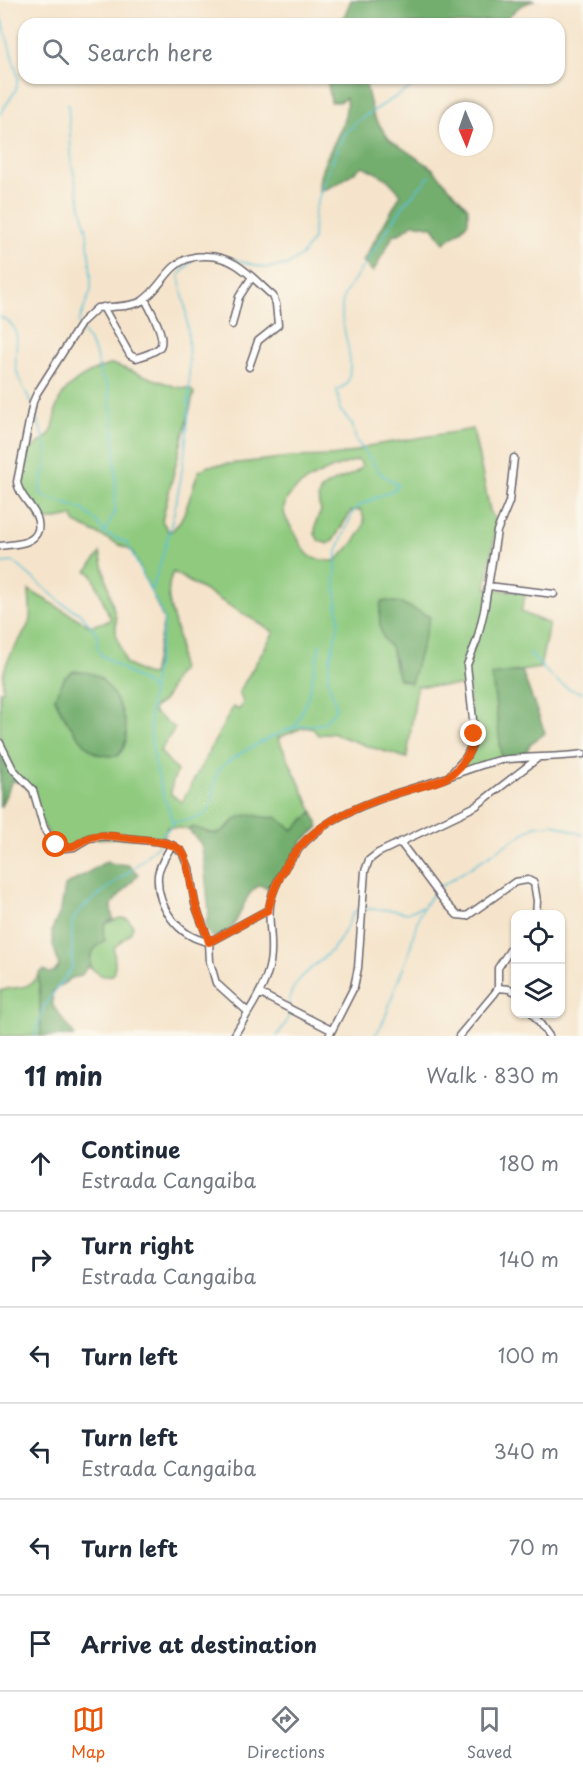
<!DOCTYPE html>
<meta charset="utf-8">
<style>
:root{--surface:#fff;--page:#f2f2f3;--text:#1f2937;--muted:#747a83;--line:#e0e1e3;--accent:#ea580c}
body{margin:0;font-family:"Playpen Sans",sans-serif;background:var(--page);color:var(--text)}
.controls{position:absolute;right:18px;bottom:18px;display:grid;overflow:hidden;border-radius:12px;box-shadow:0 2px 4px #0004}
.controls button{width:54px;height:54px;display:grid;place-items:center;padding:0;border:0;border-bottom:2px solid var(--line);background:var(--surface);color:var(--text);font:30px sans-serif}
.compass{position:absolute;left:439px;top:102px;width:54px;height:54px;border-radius:50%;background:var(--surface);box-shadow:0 2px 4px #0004;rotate:178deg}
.stop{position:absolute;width:18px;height:18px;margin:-14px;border:4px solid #ea580c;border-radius:50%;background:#fff}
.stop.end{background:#ea580c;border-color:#fff;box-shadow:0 2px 6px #0008}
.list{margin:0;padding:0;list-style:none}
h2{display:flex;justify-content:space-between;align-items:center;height:78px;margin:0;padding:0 24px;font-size:26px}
h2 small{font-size:20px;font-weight:400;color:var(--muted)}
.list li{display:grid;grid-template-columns:39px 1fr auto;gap:18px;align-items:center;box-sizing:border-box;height:96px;padding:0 24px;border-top:2px solid var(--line)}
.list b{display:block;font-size:22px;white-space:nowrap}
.list p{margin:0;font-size:20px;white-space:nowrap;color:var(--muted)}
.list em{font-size:20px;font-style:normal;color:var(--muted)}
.icon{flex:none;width:33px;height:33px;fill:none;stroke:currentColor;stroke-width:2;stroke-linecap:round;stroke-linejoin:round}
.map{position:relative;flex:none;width:583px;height:1036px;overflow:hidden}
.search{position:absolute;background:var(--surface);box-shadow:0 2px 4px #0004;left:18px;right:18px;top:18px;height:66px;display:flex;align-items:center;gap:15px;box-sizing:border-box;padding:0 21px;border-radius:18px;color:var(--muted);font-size:22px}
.sheet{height:654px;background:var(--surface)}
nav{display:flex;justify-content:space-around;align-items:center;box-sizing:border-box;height:84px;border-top:2px solid var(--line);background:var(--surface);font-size:16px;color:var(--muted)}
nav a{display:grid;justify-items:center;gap:3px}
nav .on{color:var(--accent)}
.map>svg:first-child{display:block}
.green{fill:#8fca7f;stroke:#58765d;stroke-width:1.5;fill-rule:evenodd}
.forest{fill:#73ae6e;stroke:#4a6854;stroke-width:1.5}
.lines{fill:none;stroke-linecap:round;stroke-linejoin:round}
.stream{stroke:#5ac1d8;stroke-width:1.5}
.minor-casing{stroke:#6c666d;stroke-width:9}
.minor{stroke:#fff;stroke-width:6}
.route{stroke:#ea580c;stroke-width:8}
</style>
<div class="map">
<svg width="583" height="1036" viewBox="0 0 583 1036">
<rect width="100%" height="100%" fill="#fbf7ec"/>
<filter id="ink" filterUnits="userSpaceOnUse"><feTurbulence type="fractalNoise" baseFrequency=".0167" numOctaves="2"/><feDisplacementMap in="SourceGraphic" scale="12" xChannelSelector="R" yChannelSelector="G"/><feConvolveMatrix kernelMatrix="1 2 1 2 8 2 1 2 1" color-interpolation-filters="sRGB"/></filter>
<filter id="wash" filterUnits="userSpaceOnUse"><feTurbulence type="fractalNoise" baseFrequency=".008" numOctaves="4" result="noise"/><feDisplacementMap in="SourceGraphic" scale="24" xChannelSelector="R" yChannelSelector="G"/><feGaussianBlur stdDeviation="1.35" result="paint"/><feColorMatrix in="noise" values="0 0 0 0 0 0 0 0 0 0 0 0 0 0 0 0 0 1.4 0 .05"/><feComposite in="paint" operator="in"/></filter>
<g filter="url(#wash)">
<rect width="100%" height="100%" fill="#f5e4cb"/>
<path class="green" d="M112 364 176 387 190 389 194 393C183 436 172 478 162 521L169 532C186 524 191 488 199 471L208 466C236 464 263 460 291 457 321 455 339 460 368 446L473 429 490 511 497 522 486 588 526 593 521 612 549 624 540 668 492 675 502 759 460 772 473 738 468 686H417L407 758 367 746 332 733 318 735 312 727 302 728 278 738 313 812 293 830 276 817 269 819 251 814 231 823 221 833 213 834 192 827 188 829 167 827 165 835 161 837 82 839 72 851C55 852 48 832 40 819L36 816 35 802 31 792 11 772 0 751V691H3C0 659 18 648 29 623 32 615 29 599 29 590L90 626 111 620 92 574 87 571 100 553 116 619V633L126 664 144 674 152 675 164 620 132 551 75 523 73 516 40 522 19 487 26 453C34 445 45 442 51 432 56 424 54 418 56 409 63 383 89 371 112 364ZM359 460 362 466C352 483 307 477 321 511L316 522 315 534 319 541 328 544 333 541 351 511 361 510C362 514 364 517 364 520 365 532 344 554 335 561 310 561 307 557 296 535 292 527 284 520 284 510 284 484 338 465 359 460ZM173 572 274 632 239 692 243 702 239 710 233 707 182 802 171 794 172 784 177 771 160 751 175 728 153 712 154 707C157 705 160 704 163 701 171 692 171 677 181 671 179 660 180 648 178 637 174 614 162 597 173 572ZM401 603 429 617 395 668 392 651ZM65 677 101 678 122 711 96 754C79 739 64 720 55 699Z
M120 918 128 919 133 926 131 932 114 948 115 965 113 975 102 976 91 968C88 953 94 948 105 940L103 934 105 924Z
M39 975 41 1036H0V991C17 984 26 993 39 975Z"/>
<path class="forest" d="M351 0H535L520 6 507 18 467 24H341Z
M327 78H375L365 81 373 115 389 139 432 168 468 208V222L460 231 444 243 433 227 414 223 399 234H394L373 272 363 261 401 194 386 178 363 166 337 184 319 192C319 186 319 179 321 173 328 147 349 126 346 98L339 102H331Z
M387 601 401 603 430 617 411 683 399 679C395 669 396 660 392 651 391 647 386 643 384 639 378 628 379 614 381 602Z
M74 671C83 672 94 672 101 679 118 694 138 739 117 756 111 756 104 756 98 754 83 748 61 713 55 698L65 677Z
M522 671 545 733 530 744 524 758 502 759 492 675Z
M0 751 8 767 21 782 12 781 0 808Z
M313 812 319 827 302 842 272 892 261 885C237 894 245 935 211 937L205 926 209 911 204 862 201 844 188 829C200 824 208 837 220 833 229 830 233 818 243 816 254 812 264 820 276 817L293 830Z
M107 861V863L128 865 138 874C132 885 116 896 112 905 110 909 112 914 113 919L105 924 103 934 105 940C94 948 88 953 91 968L87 967 81 976 72 978 54 990 52 993 53 1006 75 1036H41L39 973 44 970 49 973 54 972 59 966 53 944 52 930 61 910 65 886Z"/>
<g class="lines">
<path class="stream" d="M0 13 18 77 16 90 0 114
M68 103 72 166 87 232 91 274V290L78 324
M233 259 265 268 288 265 302 255 313 239 314 214 323 184 344 134 360 119 426 78
M0 317C29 328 10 351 17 372 20 383 27 393 31 403
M81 328 95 352 101 377 108 386 114 430 116 484 115 511 105 532
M34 411C40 428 48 443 47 462 46 473 38 484 41 495L84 510 97 522 104 533 127 543 163 616 164 622C160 645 155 668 152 691 146 735 156 780 173 821
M0 563 14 562 62 603 81 614 98 635 97 647 100 654 149 686 151 691
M151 591C176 522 192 439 189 366 189 347 188 329 186 311 184 298 180 287 179 275L193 260
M529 652C541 667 563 693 583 692
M295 727 308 697 320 644
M160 839 174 822C199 816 211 822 214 789 215 783 215 776 218 771 227 758 284 729 300 726 308 725 316 724 323 724L335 710 336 706 328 681 330 660 339 621 335 582 337 551 353 512 358 506 395 489 398 485 381 474 356 440 352 424 340 410 337 390 347 384C358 352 335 326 344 295L406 202 430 176
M437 889 535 826 554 824 583 835
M365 909 393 910 407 913 421 907
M289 1005C288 979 321 964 336 945 344 935 348 922 354 912L360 909
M35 1036 44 1006 72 968V924L76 915 86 905 135 867 159 844
M277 1036 287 1021 289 1010
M374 1036C386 1022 389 1005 395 988 400 975 407 962 410 948 417 924 416 913 434 893"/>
</g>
</g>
<g filter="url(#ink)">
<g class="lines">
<defs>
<path id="minor" d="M103 307 130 355 136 358C143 356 153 353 159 348 168 339 150 309 145 299
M232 325 239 297 252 277
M0 546C13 544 34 545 38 530 42 511 19 499 17 482L33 402 37 393 82 322 97 308C111 306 130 308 142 301 155 293 163 277 174 267 183 259 192 256 204 256 235 255 251 277 273 296L276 304 278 325 258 341 249 367
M489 586 554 594
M0 743 13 769 33 790 44 828 50 839 56 845 65 848 74 847 89 838 105 836 163 842 172 845 182 852 189 868 195 904 209 942 210 962 216 983 248 1012
M449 776 466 757 473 743 474 729 467 665 477 640 484 611 497 531 509 502 514 458
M400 842 444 901 457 915 467 916 515 882 528 880 534 883 537 901 536 915
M172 845C167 854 159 865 158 875 156 906 178 937 209 942L268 910
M498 988 509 989 516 992
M259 993 331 1030
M533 1014 549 1036
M234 1036C247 1013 265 990 270 963 275 935 263 915 275 887 305 816 370 802 436 781 457 774 479 764 501 760 528 756 556 758 583 754
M329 1036 354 987 358 968 365 871 369 860 378 853 476 806 538 758
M459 1036 495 993 498 988V968L516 941"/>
</defs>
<use href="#minor" class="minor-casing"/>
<use href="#minor" class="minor"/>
</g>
</g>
<g class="lines" filter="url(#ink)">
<path class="route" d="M56 845C77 852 78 839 95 836 108 834 123 838 136 839 196 843 183 855 195 902 198 916 205 928 209 942L268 910C286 837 334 813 401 792 413 788 439 783 449 776 462 768 473 749 474 734"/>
</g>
</svg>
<div class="controls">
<button><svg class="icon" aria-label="locate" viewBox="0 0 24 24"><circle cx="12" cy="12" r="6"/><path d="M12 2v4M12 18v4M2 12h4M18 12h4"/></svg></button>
<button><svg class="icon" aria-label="layers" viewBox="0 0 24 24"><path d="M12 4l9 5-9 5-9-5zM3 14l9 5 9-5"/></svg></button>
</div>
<svg class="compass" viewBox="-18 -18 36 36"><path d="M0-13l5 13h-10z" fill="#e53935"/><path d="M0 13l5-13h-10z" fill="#747a83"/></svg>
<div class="stop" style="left:56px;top:845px"></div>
<div class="stop end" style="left:474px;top:734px"></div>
<div class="search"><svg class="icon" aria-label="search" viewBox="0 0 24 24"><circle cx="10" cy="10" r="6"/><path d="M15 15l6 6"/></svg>Search here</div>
</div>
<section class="sheet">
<h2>11 min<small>Walk · 830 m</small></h2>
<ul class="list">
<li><svg class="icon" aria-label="ahead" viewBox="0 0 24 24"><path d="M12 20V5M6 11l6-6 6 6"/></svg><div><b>Continue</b><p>Estrada Cangaiba</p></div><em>180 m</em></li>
<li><svg class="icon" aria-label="right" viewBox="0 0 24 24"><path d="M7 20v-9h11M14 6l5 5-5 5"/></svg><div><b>Turn right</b><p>Estrada Cangaiba</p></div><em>140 m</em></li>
<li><svg class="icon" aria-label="left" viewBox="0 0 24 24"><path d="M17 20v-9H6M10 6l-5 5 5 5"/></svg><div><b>Turn left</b></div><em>100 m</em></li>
<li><svg class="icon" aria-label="left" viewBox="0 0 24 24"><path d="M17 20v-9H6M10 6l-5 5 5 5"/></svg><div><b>Turn left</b><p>Estrada Cangaiba</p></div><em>340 m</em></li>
<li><svg class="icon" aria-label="left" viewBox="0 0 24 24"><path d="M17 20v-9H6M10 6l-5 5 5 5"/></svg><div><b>Turn left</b></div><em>70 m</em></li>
<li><svg class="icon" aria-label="arrive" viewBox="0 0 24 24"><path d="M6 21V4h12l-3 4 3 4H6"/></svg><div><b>Arrive at destination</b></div></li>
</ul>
</section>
<nav>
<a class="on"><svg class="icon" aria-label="map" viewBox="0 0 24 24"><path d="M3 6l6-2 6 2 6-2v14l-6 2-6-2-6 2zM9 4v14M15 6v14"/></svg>Map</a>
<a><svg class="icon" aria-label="directions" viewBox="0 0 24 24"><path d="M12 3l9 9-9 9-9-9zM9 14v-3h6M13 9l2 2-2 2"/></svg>Directions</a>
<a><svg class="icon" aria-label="saved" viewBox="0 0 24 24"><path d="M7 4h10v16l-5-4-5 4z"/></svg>Saved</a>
</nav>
